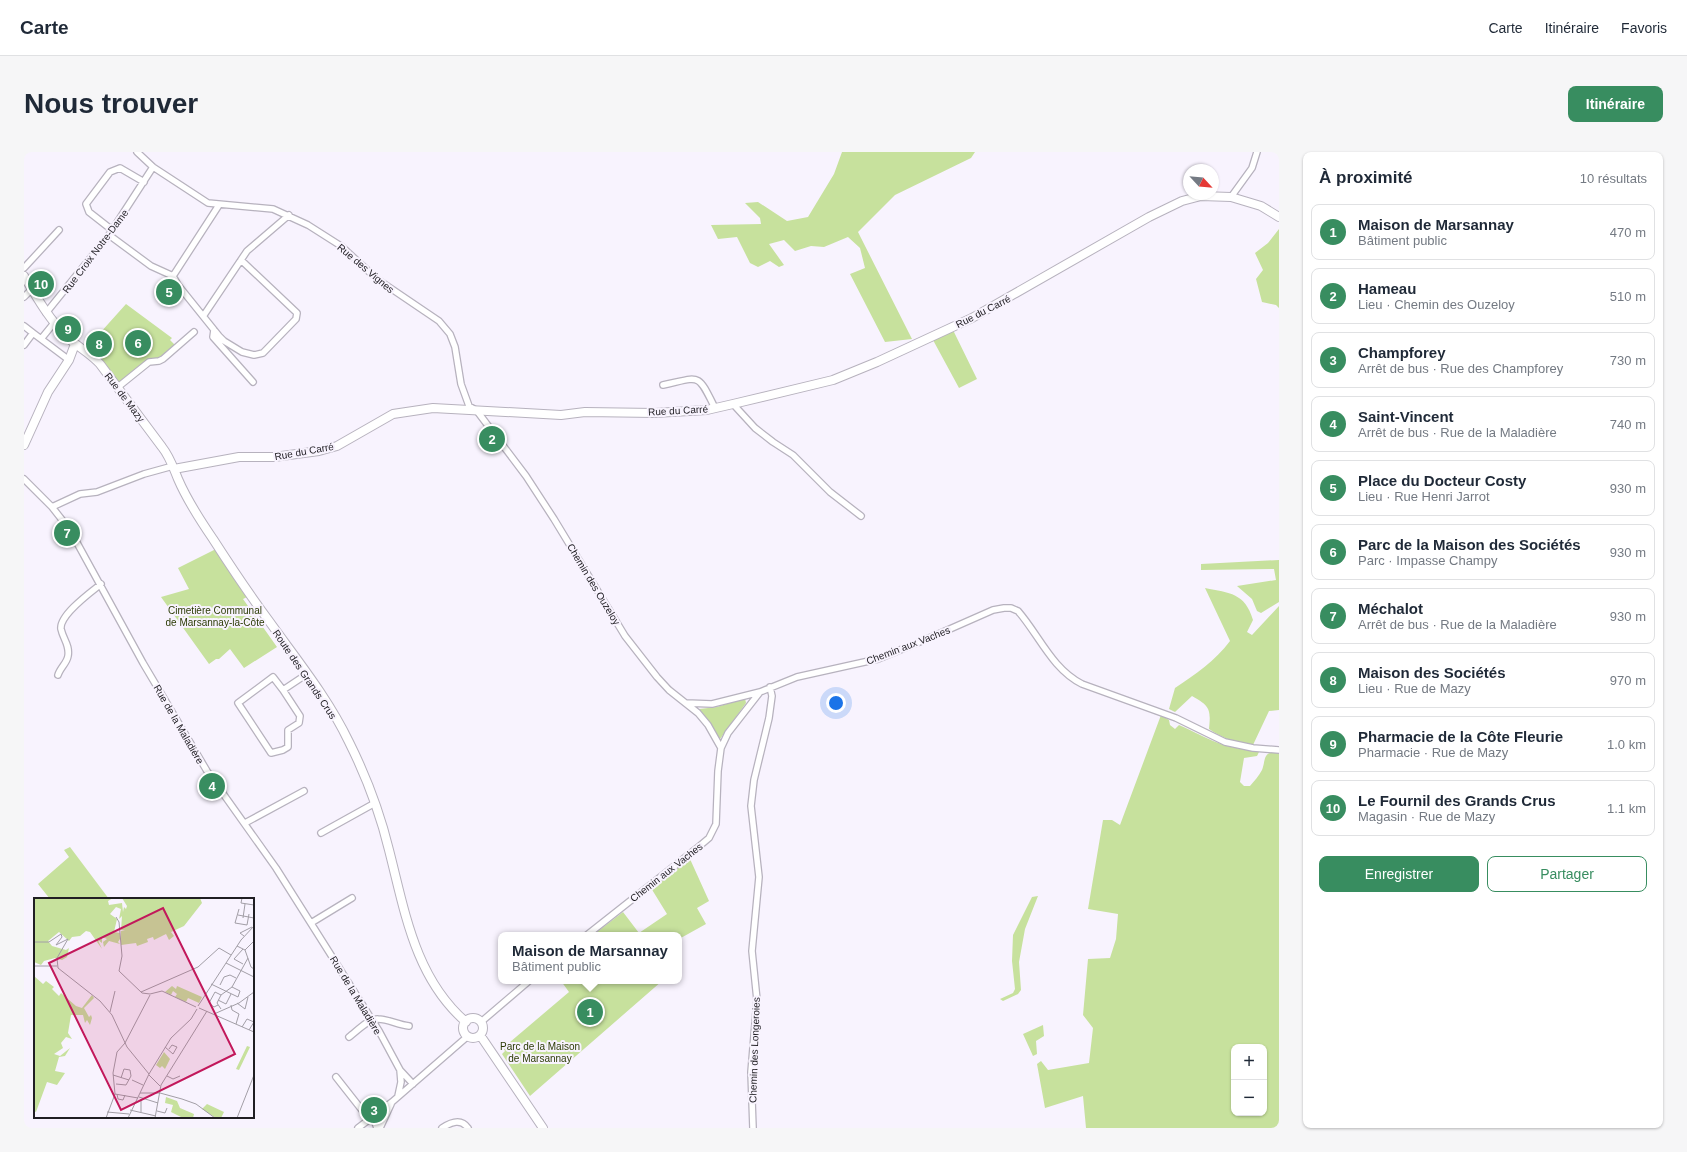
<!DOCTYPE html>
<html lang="fr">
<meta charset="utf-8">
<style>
:root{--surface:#fff;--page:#f6f6f7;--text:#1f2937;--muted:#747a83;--line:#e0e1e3;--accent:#388d60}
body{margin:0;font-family:Arial,sans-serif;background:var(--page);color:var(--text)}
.controls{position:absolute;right:12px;bottom:12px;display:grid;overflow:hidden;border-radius:8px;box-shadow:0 1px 3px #0004}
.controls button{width:36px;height:36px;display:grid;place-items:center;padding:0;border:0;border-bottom:1px solid var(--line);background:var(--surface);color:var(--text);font:20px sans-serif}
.compass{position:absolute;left:1159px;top:12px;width:36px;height:36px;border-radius:50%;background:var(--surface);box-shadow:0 1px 3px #0004;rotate:116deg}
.you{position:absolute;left:812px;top:551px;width:14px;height:14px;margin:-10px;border:3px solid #fff;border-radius:50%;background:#1a73e8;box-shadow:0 0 0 6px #1a73e833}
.badge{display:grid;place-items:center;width:26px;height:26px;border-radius:50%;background:var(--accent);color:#fff;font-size:13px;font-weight:700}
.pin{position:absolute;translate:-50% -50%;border:2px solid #fff;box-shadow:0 1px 4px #0006}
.popup{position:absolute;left:474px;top:780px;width:184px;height:52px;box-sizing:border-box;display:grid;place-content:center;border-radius:8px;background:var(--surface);filter:drop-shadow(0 1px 3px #0005);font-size:13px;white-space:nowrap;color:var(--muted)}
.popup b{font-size:15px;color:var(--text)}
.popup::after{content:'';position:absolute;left:50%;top:100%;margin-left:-8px;border:8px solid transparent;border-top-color:var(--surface)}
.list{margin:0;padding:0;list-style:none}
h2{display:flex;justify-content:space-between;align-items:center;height:52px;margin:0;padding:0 16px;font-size:17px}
h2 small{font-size:13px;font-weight:400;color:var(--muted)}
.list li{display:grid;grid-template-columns:26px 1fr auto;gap:12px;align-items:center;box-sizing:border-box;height:56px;margin:0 8px 8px;padding:0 8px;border:1px solid var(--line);border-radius:8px}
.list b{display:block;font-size:15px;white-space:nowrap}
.list p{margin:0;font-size:13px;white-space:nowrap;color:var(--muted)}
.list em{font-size:13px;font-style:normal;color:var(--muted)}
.actions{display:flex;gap:8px;padding:12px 16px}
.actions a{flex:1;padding:9px 0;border:1px solid var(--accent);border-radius:8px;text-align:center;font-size:14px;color:var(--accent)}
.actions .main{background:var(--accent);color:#fff}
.map{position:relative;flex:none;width:1255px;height:976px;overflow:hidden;border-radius:8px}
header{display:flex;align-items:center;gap:24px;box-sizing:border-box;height:56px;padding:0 20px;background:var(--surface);border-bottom:1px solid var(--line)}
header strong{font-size:19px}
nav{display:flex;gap:22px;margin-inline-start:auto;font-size:14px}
.intro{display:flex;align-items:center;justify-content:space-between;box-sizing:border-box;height:96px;padding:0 24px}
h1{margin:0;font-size:28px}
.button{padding:10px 18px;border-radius:8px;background:var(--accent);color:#fff;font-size:14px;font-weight:700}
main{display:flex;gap:24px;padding:0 24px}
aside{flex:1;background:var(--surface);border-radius:8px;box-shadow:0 1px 3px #0004}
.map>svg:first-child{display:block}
.green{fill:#c7e19d;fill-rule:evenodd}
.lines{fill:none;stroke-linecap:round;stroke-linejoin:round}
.street-casing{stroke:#b7b2be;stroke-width:8}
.secondary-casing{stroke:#b7b2be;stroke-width:10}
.street{stroke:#fff;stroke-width:5.5}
.secondary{stroke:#fff;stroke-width:8}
.labels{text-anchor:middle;stroke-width:4;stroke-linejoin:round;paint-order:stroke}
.street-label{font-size:10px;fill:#201e23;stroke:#f8f3fe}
.park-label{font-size:10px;fill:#2c3c06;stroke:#f8f3fe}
.inset-road{fill:none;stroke:#a29ea6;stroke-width:1}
.view{fill:#c2185b;fill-opacity:0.15;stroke:#c2185b;stroke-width:2}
.inset-edge{fill:none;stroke:#201e23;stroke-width:2}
</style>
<header>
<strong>Carte</strong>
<nav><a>Carte</a><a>Itinéraire</a><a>Favoris</a></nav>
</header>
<div class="intro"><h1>Nous trouver</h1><a class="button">Itinéraire</a></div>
<main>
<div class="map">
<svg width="1255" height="976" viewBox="0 0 1255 976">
<rect width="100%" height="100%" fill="#f8f3fe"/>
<path class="green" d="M818 0H951L947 6 871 43 834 80 888 187 861 190 826 122 841 116 836 96 824 85 800 95 787 94 771 99 760 88 745 92 760 113 755 115 746 109 734 115 726 111 713 85 694 87 687 73 737 72 736 66 721 51 734 50 763 69 784 65 810 22Z
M1255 77V156L1252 153 1238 150 1232 127 1239 118 1231 101 1244 91Z
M102 152 148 186 146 188 152 194 135 207 124 208 97 233 70 202 85 185 81 182 78 186 75 183 76 181Z
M929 178 953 227 935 236 909 188Z
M192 397 223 445 219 447 253 495 220 516 206 497 195 507H192L185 512 137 445 165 437 154 416Z
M1255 408V450L1237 461 1233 459 1228 447 1213 434 1252 428 1250 417 1177 418V412Z
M1181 436C1206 441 1221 441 1229 468L1223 480 1228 483 1255 454V558L1245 559 1229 593C1212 591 1198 586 1185 577 1187 557 1186 554 1168 544L1151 560 1145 557 1151 536C1172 522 1191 509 1206 489Z
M721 546 722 551 696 587 675 557 693 555Z
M1137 563 1145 568 1146 573 1151 577 1155 573C1186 587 1200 598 1236 598L1233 604 1220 606 1216 630 1220 634H1226C1230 629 1235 624 1238 618 1242 608 1238 599 1255 600V976H1062L1059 944 1021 956 1013 912 1017 909 1024 918 1065 911 1069 876 1059 863 1064 807 1086 806 1092 787 1094 762 1064 757 1079 668H1088L1096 673ZM1210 895H1240V961H1210Z
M46 695 85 747H26L14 732 45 705 40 698Z
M666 707 685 749 673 756 682 772 655 787V783H569L599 760 615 781 643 762 627 736Z
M1014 744 1001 777 995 810 997 838 994 842 979 849 976 847 989 841 991 837 988 809 989 783 1008 745Z
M537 829H638L506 944 478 902 481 899 479 896 545 840Z
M1019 873 1020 884 1012 889 1013 902 1009 904 999 882Z"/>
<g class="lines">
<defs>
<path id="street" d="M113 0 129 15 184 51 249 57 284 73 317 94 353 127 415 169 426 182 431 195 437 232 445 254 453 259 502 324 530 367 601 484 633 525 645 538 674 561 684 573 697 596
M1207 45 1228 16 1233 0
M195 53 149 124 154 133 195 184 200 189 218 200 230 203 239 201 272 167 273 161 217 108
M88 78 65 60 62 52 86 20 96 16 120 30
M85 83 127 114 149 124
M0 116 35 78
M0 145 8 137
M22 161 85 83 129 15
M180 163 223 99 265 63
M0 174 9 181
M190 178 189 185 229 230
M17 187 30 171
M0 193 9 181 45 208
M639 233C677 225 673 220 691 256
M94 235 125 210 135 209 139 207 170 180
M709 252 731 276 749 290 769 303 806 340 837 364
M0 327 28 355 46 378 119 511 183 619 252 716 355 879 376 918 389 932
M28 355 56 342 73 340 120 322 149 314
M34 523C36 516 43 511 44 504 46 493 39 487 37 477 35 463 67 440 77 432
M259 538 276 564 275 571 264 578V595L259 598 247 601 214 551 249 525 259 538 283 522
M662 551 688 552 736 540
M221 671 280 639
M297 681 351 651
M287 771 328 746
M563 783 672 697 685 686 692 672 694 619 697 596 704 581 736 540 773 525 854 507 910 484 969 458 980 456H987L994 459C1015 483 1028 517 1058 532L1152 566 1201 590 1229 596 1255 598
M457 870 505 829
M325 885C332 880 345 866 354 867 364 867 374 873 385 874
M312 925 345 967
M374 944 377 930 376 918
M349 965 353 976
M334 976 368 950 444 884
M356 976 367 952
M418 976C427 970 437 966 444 976
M729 976 727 920 733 848 728 799 735 725 727 654 730 628 745 566 748 544 746 535"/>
<path id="secondary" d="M0 124C13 146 25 167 43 185 54 195 66 201 76 212L138 295C146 305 149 315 154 327 163 348 176 368 189 387 207 415 225 442 245 469 273 508 304 546 325 590 342 624 356 661 365 698 381 760 391 826 442 870
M0 293 24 240 45 208 51 192
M150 317 215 305H250L295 299 313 294 369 262 409 256 537 263 561 260 631 261 683 258 709 252 809 228 853 210 948 166 1125 65 1158 49 1177 44 1207 45 1237 54 1255 65
M439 876a10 10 0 1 1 20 0a10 10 0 1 1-20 0Z
M456 883 519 976"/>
</defs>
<use href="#street" class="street-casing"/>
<use href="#secondary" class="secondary-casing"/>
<use href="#street" class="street"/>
<use href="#secondary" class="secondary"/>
</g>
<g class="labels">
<g class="street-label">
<text transform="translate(71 99) rotate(-53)" y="4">Rue Croix Notre-Dame</text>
<text transform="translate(342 116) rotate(40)" y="4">Rue des Vignes</text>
<text transform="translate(959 159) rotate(-27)" y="4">Rue du Carré</text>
<text transform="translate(101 245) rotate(53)" y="4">Rue de Mazy</text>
<text transform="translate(654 258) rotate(-3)" y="4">Rue du Carré</text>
<text transform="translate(280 299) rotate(-10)" y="4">Rue du Carré</text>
<text transform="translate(570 432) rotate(59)" y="4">Chemin des Ouzeloy</text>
<text transform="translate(884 493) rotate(-21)" y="4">Chemin aux Vaches</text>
<text transform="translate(281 522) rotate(56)" y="4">Route des Grands Crus</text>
<text transform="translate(155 572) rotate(60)" y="4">Rue de la Maladière</text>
<text transform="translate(642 720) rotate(-38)" y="4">Chemin aux Vaches</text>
<text transform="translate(332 843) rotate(59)" y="4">Rue de la Maladière</text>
<text transform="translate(730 898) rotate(-88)" y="4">Chemin des Longeroies</text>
</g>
<g class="park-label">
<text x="191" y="462">Cimetière Communal<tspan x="191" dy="12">de Marsannay-la-Côte</tspan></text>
<text x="516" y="898">Parc de la Maison<tspan x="516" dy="12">de Marsannay</tspan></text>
</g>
</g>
<g transform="translate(10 746)">
<rect width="220" height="220" fill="#f8f3fe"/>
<path d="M0 0H79L74 3 75 7 88 5 89 14 90 9 92 11 93 8 88 0H166L168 5 150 28 137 34 140 38 135 42 132 36 120 42 119 39 113 41 114 44 103 48 102 45 87 47V33H91L87 32 88 18 85 21 87 11 82 9 76 16 83 21 80 34 86 35V41L84 44 86 46 75 43 70 49 69 44 73 41 68 39V45L64 42 68 51 56 34 52 33 46 38 38 39 35 43 25 34 14 43 18 48 32 52 35 50 33 59 28 62 21 60 10 63 7 67 0 64ZM0 78 9 86 12 83 20 89 18 91 25 98 27 95 42 108 48 110 58 97 60 100 50 110 55 119 57 117 58 120 56 127 53 122 51 125 49 117H37L34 135 38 141 32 139 27 145 29 150 20 156 26 158 36 150 31 158 25 159 21 173 31 175 23 187 13 184 2 214 0 213ZM138 88 142 91 143 88 168 99 165 105 154 100 152 104 141 99 143 96 139 93 137 97 131 94ZM213 148 216 149 205 172 202 171ZM130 154 136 161 131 171 128 168 126 170 122 167ZM132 199 143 203 146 210 160 216 159 220H149L137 214 139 207 131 205ZM173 206 190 214 187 220H182L168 211Z" fill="#c7e19d"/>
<path class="inset-road" d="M208 0 207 5 220 7M205 11 201 25 213 27 215 16M204 17 220 20M82 19 85 24 88 58 85 73 108 95 116 96 128 93 162 109M209 20 211 6M210 38 206 35 218 29M0 44H15L27 36 28 39 22 47 34 41 23 60 24 70 66 103 78 117 93 149 115 176 106 195H126L148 201 162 206 181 220M203 48 211 52 217 69 220 71M211 52 220 43M192 65 220 79M209 66 200 61 209 51M0 68H23M177 86 204 99 206 93 198 89M186 87 190 79 196 77 202 80M107 94 164 69 185 50 197 57M184 102 192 106 197 96M203 105 211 111 214 99M184 107 180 109 175 105 181 94 187 97M197 107 198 112 205 116 202 126M164 108 207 42 220 28M165 110 220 134M187 111 183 105 187 97 198 89 214 60M76 114 81 93M180 116 205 105 220 94M208 129 213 121 220 124 215 132M131 149 139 156 143 149 138 147 135 151M115 176 137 140 157 121 163 111M79 177 95 182M115 177 126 188M133 178 139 181 146 178M98 182 109 187M82 186 92 187 97 178 96 172 90 171 87 180M81 196 104 200M83 196 84 201 89 202 91 197M105 199 124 205M96 212 122 218M123 213 131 215 133 210M73 214 95 216M107 214V201M72 220 81 196 79 175 83 154 91 145 116 97M94 220 106 195M121 220 127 187 173 113M203 220 220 177"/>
<path class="view" d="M129 10 201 156 87 212 15 65Z"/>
<rect width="220" height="220" class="inset-edge"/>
</g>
</svg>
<div class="controls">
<button>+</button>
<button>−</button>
</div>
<svg class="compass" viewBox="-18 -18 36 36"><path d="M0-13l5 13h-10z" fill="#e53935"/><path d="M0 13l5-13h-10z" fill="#747a83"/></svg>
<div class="you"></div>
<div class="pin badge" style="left:566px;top:860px">1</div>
<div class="popup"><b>Maison de Marsannay</b>Bâtiment public</div>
<div class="pin badge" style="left:468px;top:287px">2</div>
<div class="pin badge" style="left:350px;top:958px">3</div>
<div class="pin badge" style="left:188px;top:634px">4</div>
<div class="pin badge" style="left:145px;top:140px">5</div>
<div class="pin badge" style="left:114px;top:191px">6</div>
<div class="pin badge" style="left:43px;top:381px">7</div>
<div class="pin badge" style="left:75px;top:192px">8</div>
<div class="pin badge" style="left:44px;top:177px">9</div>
<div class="pin badge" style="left:17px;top:132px">10</div>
</div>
<aside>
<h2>À proximité<small>10 résultats</small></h2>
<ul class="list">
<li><span class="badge">1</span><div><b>Maison de Marsannay</b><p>Bâtiment public</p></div><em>470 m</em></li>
<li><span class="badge">2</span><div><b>Hameau</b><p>Lieu · Chemin des Ouzeloy</p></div><em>510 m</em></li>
<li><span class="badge">3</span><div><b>Champforey</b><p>Arrêt de bus · Rue des Champforey</p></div><em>730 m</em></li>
<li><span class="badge">4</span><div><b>Saint-Vincent</b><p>Arrêt de bus · Rue de la Maladière</p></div><em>740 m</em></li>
<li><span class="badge">5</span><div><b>Place du Docteur Costy</b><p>Lieu · Rue Henri Jarrot</p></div><em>930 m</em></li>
<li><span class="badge">6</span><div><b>Parc de la Maison des Sociétés</b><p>Parc · Impasse Champy</p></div><em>930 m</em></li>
<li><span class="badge">7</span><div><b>Méchalot</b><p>Arrêt de bus · Rue de la Maladière</p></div><em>930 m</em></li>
<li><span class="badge">8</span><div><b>Maison des Sociétés</b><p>Lieu · Rue de Mazy</p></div><em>970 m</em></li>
<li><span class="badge">9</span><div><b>Pharmacie de la Côte Fleurie</b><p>Pharmacie · Rue de Mazy</p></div><em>1.0 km</em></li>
<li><span class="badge">10</span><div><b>Le Fournil des Grands Crus</b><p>Magasin · Rue de Mazy</p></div><em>1.1 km</em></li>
</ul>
<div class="actions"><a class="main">Enregistrer</a><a>Partager</a></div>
</aside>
</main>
